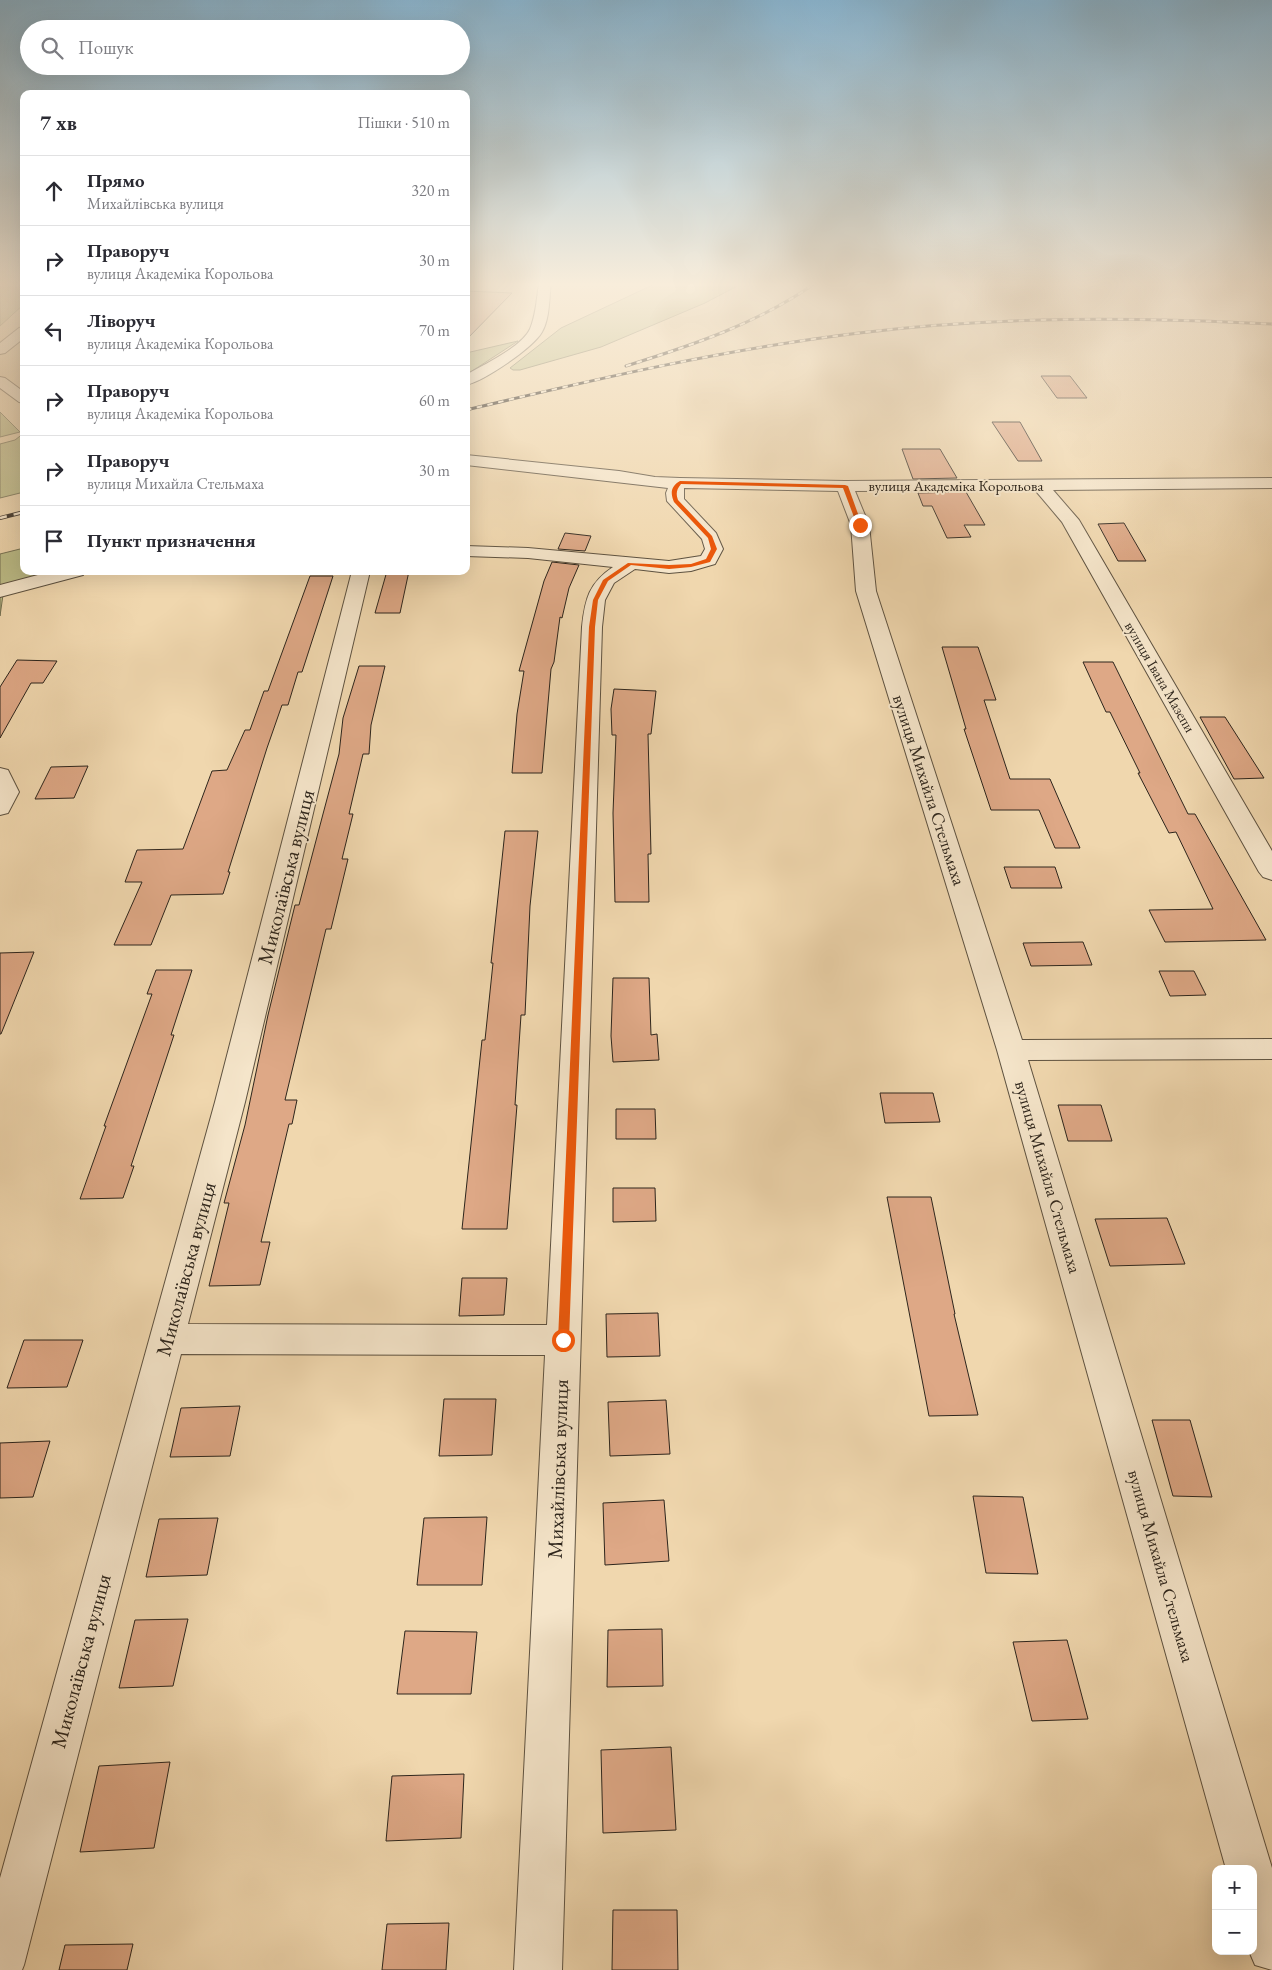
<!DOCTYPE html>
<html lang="uk">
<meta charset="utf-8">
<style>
:root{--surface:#fff;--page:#f7f7f7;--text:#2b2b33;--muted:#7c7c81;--line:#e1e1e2}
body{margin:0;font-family:"EB Garamond",serif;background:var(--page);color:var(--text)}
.controls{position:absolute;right:15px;bottom:15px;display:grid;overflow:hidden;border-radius:10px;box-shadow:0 5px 20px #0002}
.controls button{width:45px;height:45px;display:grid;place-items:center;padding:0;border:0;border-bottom:1px solid var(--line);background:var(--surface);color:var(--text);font:25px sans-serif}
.stop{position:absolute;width:15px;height:15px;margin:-11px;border:4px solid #ea580c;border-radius:50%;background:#fff}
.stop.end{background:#ea580c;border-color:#fff;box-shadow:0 1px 5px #0008}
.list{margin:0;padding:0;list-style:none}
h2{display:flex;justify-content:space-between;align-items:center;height:65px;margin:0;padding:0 20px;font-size:21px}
h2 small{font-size:16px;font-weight:400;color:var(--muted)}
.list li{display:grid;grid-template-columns:32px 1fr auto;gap:15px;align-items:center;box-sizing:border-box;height:70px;padding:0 20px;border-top:1px solid var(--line)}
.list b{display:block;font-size:19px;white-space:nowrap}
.list p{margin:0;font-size:16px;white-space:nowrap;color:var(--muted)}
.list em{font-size:16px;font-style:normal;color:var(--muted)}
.icon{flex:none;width:28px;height:28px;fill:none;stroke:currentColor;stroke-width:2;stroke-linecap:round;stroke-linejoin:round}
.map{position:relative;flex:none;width:1272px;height:1970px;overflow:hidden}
.search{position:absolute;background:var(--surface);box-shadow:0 5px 20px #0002;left:20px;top:20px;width:450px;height:55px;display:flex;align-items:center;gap:12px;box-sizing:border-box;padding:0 18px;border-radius:28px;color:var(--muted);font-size:19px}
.panel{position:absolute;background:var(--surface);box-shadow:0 5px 20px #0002;left:20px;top:90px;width:450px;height:485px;border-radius:10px}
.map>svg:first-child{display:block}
.green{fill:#bdbd88;stroke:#757152}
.building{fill:#dea886;stroke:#2d251c}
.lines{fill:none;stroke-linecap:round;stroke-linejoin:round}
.street-casing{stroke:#5e5240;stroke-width:2}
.street{fill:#f5e5ca;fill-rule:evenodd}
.rail-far1-casing{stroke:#2d251c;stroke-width:3}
.rail-casing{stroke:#2d251c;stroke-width:4}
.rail-far1{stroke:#f5e5ca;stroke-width:2;stroke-dasharray:5.5;stroke-linecap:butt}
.rail{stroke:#f5e5ca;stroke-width:2.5;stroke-dasharray:7;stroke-linecap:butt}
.route{fill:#ea580c}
.labels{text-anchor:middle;stroke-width:4;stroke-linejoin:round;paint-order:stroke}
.far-street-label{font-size:15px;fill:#2d251c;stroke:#f5e5ca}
.street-label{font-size:18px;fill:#2d251c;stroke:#f5e5ca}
.near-street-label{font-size:21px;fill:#2d251c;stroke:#f5e5ca}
</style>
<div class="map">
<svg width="1272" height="1970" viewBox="0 0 1272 1970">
<rect width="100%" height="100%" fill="#f0d7ae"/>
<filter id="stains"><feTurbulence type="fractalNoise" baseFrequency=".004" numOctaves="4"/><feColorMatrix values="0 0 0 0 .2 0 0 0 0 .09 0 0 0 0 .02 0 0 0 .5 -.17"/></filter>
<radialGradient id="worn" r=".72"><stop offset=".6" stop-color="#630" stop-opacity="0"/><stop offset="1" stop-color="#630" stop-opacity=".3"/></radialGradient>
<path class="green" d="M0 282 24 286V304L0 326Z
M659 282H745L705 303 601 347 520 370H513L510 368 561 328Z
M518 341 466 375V353Z
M0 412 20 432 0 437Z
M24 433V492L0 498V444L15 440Z
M24 548V571H68L4 588 0 616V554Z"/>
<path class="building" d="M466 291 512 293 466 340Z
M1041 376H1070L1087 398H1057Z
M992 422H1020L1042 461H1018Z
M902 449H940L957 478 913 479Z
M966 492 985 525H964L971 537 947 538 932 506H923L918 493Z
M1124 523 1146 561H1118L1098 524Z
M565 533 591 536 585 551 558 549Z
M552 562 579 565 569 588 562 618 560 617 554 662 551 669 542 773H512L517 714 524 671H519L544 581Z
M387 571H409L400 613H375Z
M310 576H333L302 672H298L288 705H282L267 748 228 872H230L223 894 171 895 151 945H114L142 882H125L137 850 183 849 212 771 227 770 245 730H250L264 691H268Z
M942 647H978L996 700H984L1010 779H1050L1080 848H1055L1039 810H991L964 729H966Z
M17 660 57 661 43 683H31L0 738V687Z
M1083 662H1113L1188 814H1195L1266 940 1165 942 1149 910 1213 909 1176 832 1169 833 1138 773H1140L1110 712H1106Z
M359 666H385L371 725 369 754H363L349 814H353L342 859H348L331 929H326L285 1100H297L292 1124H289L261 1242H270L260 1285 209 1286 229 1203H224L245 1125 268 1015 295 905H299L323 814 339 754 343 718Z
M614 689 656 691 651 734H648L651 854H648L649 902H615L613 813 616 735H612L611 709Z
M1200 717H1225L1264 778 1234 779Z
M88 766 74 798 35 799 51 767Z
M505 831H538L530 906 525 1015H521L515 1105H517L507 1229H462L482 1040H485L493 963H491Z
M1004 867H1055L1062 888H1011Z
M1083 942 1092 965 1031 966 1023 943Z
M34 952 1 1034H0V953Z
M156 970H192L171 1035H174L131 1166H134L123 1198 80 1199 106 1126H104L152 994H147Z
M1159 971H1194L1206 995 1170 996Z
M613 978H649L651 1035 657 1034 659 1060 613 1062 611 1036Z
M880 1093H933L940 1122 885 1123Z
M1058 1105H1101L1112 1141H1068Z
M616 1109H655L656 1139H616Z
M613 1188H655L656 1221 613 1222Z
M887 1197H931L955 1314H954L978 1415 929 1416Z
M1167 1218 1185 1264 1110 1266 1095 1219Z
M462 1278H507L504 1315 459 1316Z
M658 1313 660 1356 607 1357 606 1314Z
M24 1340H83L67 1387 7 1388Z
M444 1399H496L492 1455 439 1456Z
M666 1400 670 1454 610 1456 608 1402Z
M240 1406 230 1456 170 1457 181 1408Z
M1152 1420H1190L1212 1497 1173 1496Z
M50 1441 33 1497 0 1498V1443Z
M973 1496 1023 1497 1038 1574 986 1573Z
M664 1500 669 1561 605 1565 603 1503Z
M487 1517 482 1585H417L424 1518Z
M218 1518 207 1575 146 1577 159 1519Z
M188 1619 173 1686 119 1688 135 1620Z
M662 1629 663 1686 607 1687 608 1630Z
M405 1631 477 1632 471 1694H397Z
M1067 1640 1088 1719 1032 1721 1013 1642Z
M671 1747 676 1830 603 1833 601 1750Z
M170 1762 154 1848 80 1852 99 1766Z
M464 1774 461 1838 386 1841 392 1776Z
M613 1910H677L678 1970H612Z
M449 1923 446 1970H382L387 1924Z
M133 1944 127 1970H59L65 1945Z"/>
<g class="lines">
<defs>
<path id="street" d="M539 282H551C549 298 550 318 542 332 533 348 484 381 466 385V375C483 365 522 347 530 329 536 315 537 297 539 282Z
M24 327V338L5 353 0 354V343L19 328Z
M0 377 5 378 24 392V403L19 402 0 388Z
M466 455 619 471 655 477 680 478 845 481 1272 478V488L1053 490 1079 520 1272 851V880L1263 877 1259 872 1062 522 1035 490 855 491 869 525 876 591 1022 1040 1272 1039V1059L1028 1060 1272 1868V1970L1255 1965 1249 1951H1253V1869H1226L997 1050 856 591 851 525 838 491 684 488V499L716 533 723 549 715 564 691 571 669 573 635 569 614 583 605 600 602 627 562 1970H514L545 1355 181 1354 24 1965 22 1970H0V1878L215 1102 352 571H370L245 1102 188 1324 547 1325 582 627C585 599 589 583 613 567L528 558 466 556V546L528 548 669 561 701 556 705 549 702 539 667 501 666 493 668 488 466 465Z
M53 571H85L83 575 0 597V585Z
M0 768 8 770 19 792 8 813 0 815Z"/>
</defs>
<use href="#street" class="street-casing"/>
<use href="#street" class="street"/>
<defs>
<path id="rail-far1" d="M626 366C693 345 759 323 817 282
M466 410C596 379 726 349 859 333 996 316 1135 317 1272 324"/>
<path id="rail" d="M0 518 24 512"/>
</defs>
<use href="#rail-far1" class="rail-far1-casing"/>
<use href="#rail" class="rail-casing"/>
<use href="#rail-far1" class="rail-far1"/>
<use href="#rail" class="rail"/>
</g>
<linearGradient id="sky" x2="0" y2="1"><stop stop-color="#89b6d2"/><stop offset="0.51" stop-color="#f8eddb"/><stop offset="1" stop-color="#f8eddb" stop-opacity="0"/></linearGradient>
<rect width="1272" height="558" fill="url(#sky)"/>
<path class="route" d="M680 481 845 485 848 486 862 525 860 526 857 525 843 488 681 484C676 490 676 494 678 500L712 536 717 549 710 562 691 567 669 569 631 565 608 581 598 600 595 627 569 1340 563 1344 558 1340 589 627 593 600 603 580 628 563 669 565 691 564 706 559 711 549 708 538 674 502C670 493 671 486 680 481Z"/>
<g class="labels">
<g class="far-street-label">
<text x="956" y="491">вулиця Академіка Корольова</text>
<text transform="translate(1160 677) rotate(60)" y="5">вулиця Івана Мазепи</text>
</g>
<g class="street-label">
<text transform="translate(929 790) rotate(72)" y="6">вулиця Михайла Стельмаха</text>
<text transform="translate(1048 1177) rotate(74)" y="6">вулиця Михайла Стельмаха</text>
<text transform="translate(1161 1566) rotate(74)" y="6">вулиця Михайла Стельмаха</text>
</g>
<g class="near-street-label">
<text transform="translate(286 877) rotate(-76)" y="7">Миколаївська вулиця</text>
<text transform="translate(186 1269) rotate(-75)" y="7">Миколаївська вулиця</text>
<text transform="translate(558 1469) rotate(-88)" y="7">Михайлівська вулиця</text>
<text transform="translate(81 1661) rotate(-75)" y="7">Миколаївська вулиця</text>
</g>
</g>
<rect width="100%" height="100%" filter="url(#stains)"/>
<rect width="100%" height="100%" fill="url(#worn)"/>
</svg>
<div class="controls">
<button>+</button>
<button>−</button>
</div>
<div class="stop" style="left:563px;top:1340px"></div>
<div class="stop end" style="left:860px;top:525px"></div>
<div class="search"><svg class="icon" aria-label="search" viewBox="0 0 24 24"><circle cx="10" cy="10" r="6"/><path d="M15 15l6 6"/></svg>Пошук</div>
<section class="panel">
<h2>7 хв<small>Пішки · 510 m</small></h2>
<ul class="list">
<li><svg class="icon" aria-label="ahead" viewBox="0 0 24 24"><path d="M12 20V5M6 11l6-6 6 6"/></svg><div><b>Прямо</b><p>Михайлівська вулиця</p></div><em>320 m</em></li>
<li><svg class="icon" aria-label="right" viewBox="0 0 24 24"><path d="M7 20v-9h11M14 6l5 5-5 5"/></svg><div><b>Праворуч</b><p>вулиця Академіка Корольова</p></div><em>30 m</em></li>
<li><svg class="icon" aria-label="left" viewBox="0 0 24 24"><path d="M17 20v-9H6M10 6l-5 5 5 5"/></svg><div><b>Ліворуч</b><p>вулиця Академіка Корольова</p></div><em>70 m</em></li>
<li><svg class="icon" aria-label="right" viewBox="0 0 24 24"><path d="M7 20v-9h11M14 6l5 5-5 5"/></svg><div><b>Праворуч</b><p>вулиця Академіка Корольова</p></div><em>60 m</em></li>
<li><svg class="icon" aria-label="right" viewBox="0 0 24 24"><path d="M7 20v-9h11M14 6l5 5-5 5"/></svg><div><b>Праворуч</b><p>вулиця Михайла Стельмаха</p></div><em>30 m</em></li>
<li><svg class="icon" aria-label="arrive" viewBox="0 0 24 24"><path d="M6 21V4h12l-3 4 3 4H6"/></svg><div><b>Пункт призначення</b></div></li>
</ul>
</section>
</div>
